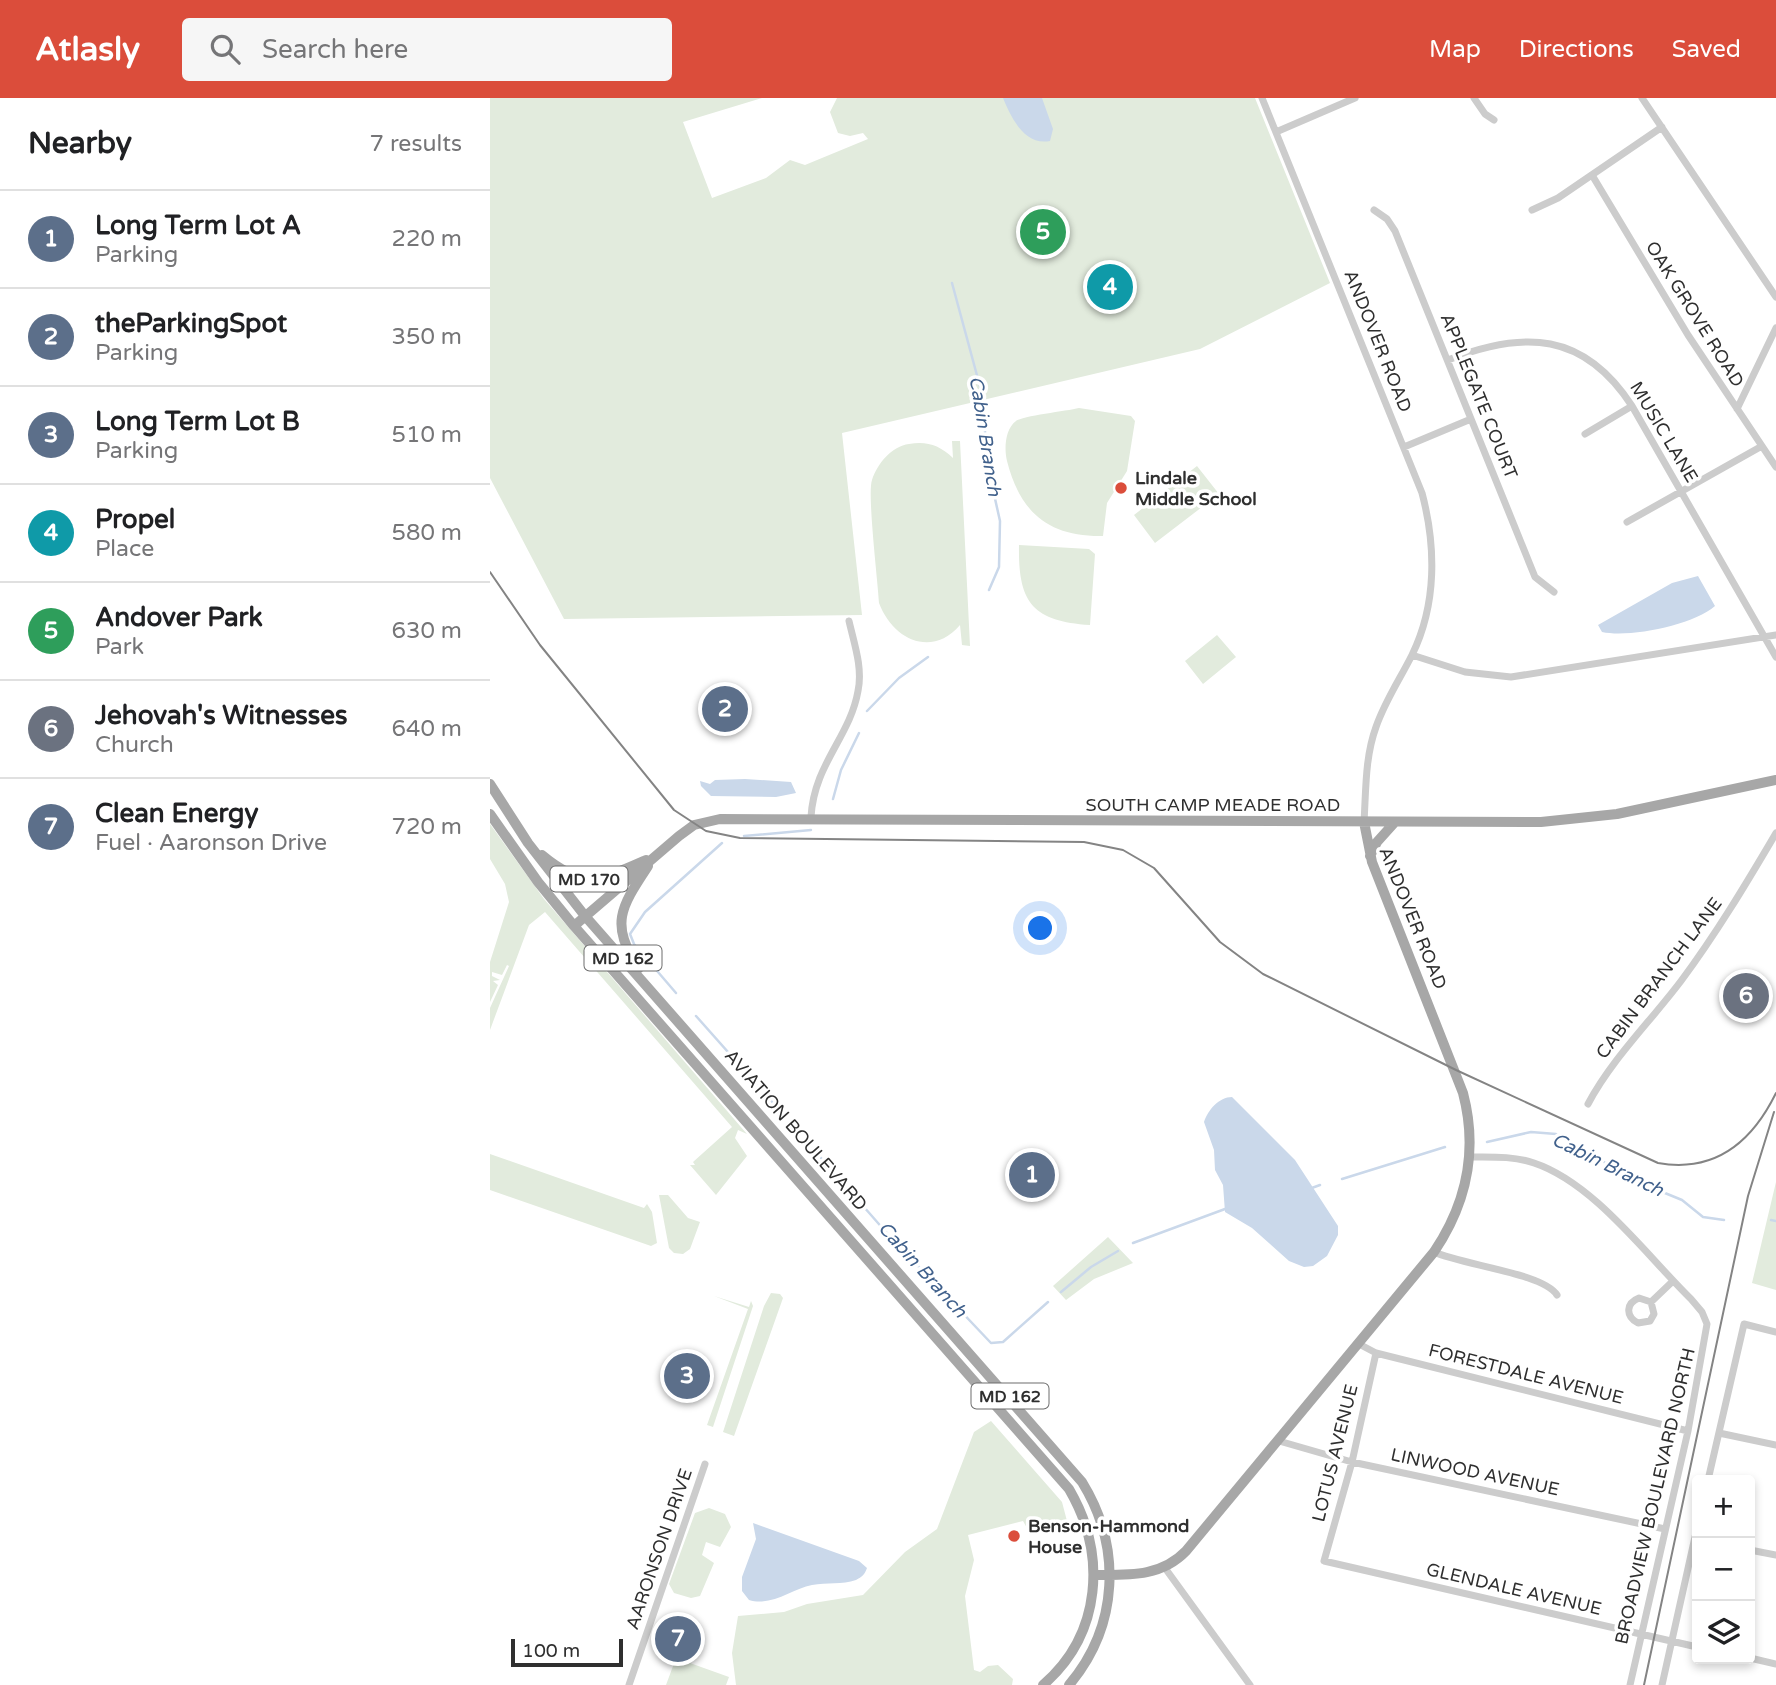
<!DOCTYPE html>
<meta charset="utf-8">
<style>
:root{--surface:#fff;--page:#f6f6f6;--text:#202124;--muted:#757577;--line:#e0e0e0;--accent:#db4d3b}
body{margin:0;font-family:"Varela Round",sans-serif;background:var(--page);color:var(--text)}
.controls{position:absolute;right:21px;bottom:21px;display:grid;overflow:hidden;border-radius:7px;box-shadow:0 4px 10px #0003}
.controls button{width:63px;height:63px;display:grid;place-items:center;padding:0;border:0;border-bottom:2px solid var(--line);background:var(--surface);color:var(--text);font:35px sans-serif}
.scale{position:absolute;left:21px;bottom:18px;width:112px;box-sizing:border-box;padding-left:7px;border:4px solid #2f2f2f;border-top:0;font-size:19px;line-height:24px;white-space:nowrap;color:#2f2f2f;-webkit-text-stroke:5px #fff;paint-order:stroke}
.you{position:absolute;left:551px;top:831px;width:24px;height:24px;margin:-18px;border:5px solid #fff;border-radius:50%;background:#1a73e8;box-shadow:0 0 0 10px #1a73e833}
.badge{display:grid;place-items:center;width:46px;height:46px;border-radius:50%;background:var(--accent);color:#fff;font-size:23px;font-weight:700}
.pin{position:absolute;translate:-50% -50%;border:4px solid #fff;box-shadow:0 2px 7px #0006}
.list{margin:0;padding:0;list-style:none}
h2{display:flex;justify-content:space-between;align-items:center;height:91px;margin:0;padding:0 28px;font-size:30px}
h2 small{font-size:23px;font-weight:400;color:var(--muted)}
.list li{display:grid;grid-template-columns:46px 1fr auto;gap:21px;align-items:center;box-sizing:border-box;height:98px;padding:0 28px;border-top:2px solid var(--line)}
.list b{display:block;font-size:26px;white-space:nowrap}
.list p{margin:0;font-size:23px;white-space:nowrap;color:var(--muted)}
.list em{font-size:23px;font-style:normal;color:var(--muted)}
.icon{flex:none;width:38px;height:38px;fill:none;stroke:currentColor;stroke-width:2;stroke-linecap:round;stroke-linejoin:round}
.map{position:relative;flex:none;width:1286px;height:1587px;overflow:hidden}
header{display:flex;align-items:center;gap:42px;box-sizing:border-box;height:98px;padding:0 35px;background:var(--accent);color:#fff}
header strong{font-size:33px}
nav{display:flex;gap:38px;margin-inline-start:auto;font-size:24px}
.search{width:490px;height:63px;background:var(--page);display:flex;align-items:center;gap:18px;box-sizing:border-box;padding:0 24px;border-radius:7px;color:var(--muted);font-size:26px}
main{display:flex}
aside{flex:1;background:var(--surface)}
.map>svg:first-child{display:block}
.green{fill:#e2ebdd}
.water{fill:#cad8ea}
.lines{fill:none;stroke-linecap:round;stroke-linejoin:round}
.stream{stroke:#cad8ea;stroke-width:2.5}
.minor{stroke:#ccc;stroke-width:7}
.major{stroke:#a7a7a7;stroke-width:10}
.tram{stroke:#848484;stroke-width:2}
.poi-dot{fill:#db4d3b;stroke:#fff;stroke-width:2.5}
.labels{text-anchor:middle;stroke-width:7;stroke-linejoin:round;paint-order:stroke}
.shield{fill:#fff;stroke:#6d6d6d;stroke-width:2}
.shield-label{font-size:16px;font-weight:bold;fill:#2f2f2f}
.street-label{font-size:18px;fill:#2f2f2f;stroke:#fff}
.poi-label{font-size:18px;font-weight:bold;fill:#2f2f2f;stroke:#fff;text-anchor:start}
.water-label{font-size:19px;font-style:italic;fill:#41618c;stroke:#fff}
</style>
<header>
<strong>Atlasly</strong>
<div class="search"><svg class="icon" aria-label="search" viewBox="0 0 24 24"><circle cx="10" cy="10" r="6"/><path d="M15 15l6 6"/></svg>Search here</div>
<nav><a>Map</a><a>Directions</a><a>Saved</a></nav>
</header>
<main>
<aside>
<h2>Nearby<small>7 results</small></h2>
<ul class="list">
<li><span class="badge" style="background:#5c6f8a">1</span><div><b>Long Term Lot A</b><p>Parking</p></div><em>220 m</em></li>
<li><span class="badge" style="background:#5c6f8a">2</span><div><b>theParkingSpot</b><p>Parking</p></div><em>350 m</em></li>
<li><span class="badge" style="background:#5c6f8a">3</span><div><b>Long Term Lot B</b><p>Parking</p></div><em>510 m</em></li>
<li><span class="badge" style="background:#0f9aa8">4</span><div><b>Propel</b><p>Place</p></div><em>580 m</em></li>
<li><span class="badge" style="background:#2e9e5b">5</span><div><b>Andover Park</b><p>Park</p></div><em>630 m</em></li>
<li><span class="badge" style="background:#6b7280">6</span><div><b>Jehovah's Witnesses</b><p>Church</p></div><em>640 m</em></li>
<li><span class="badge" style="background:#5c6f8a">7</span><div><b>Clean Energy</b><p>Fuel · Aaronson Drive</p></div><em>720 m</em></li>
</ul>
</aside>
<div class="map">
<svg width="1286" height="1587" viewBox="0 0 1286 1587">
<rect width="100%" height="100%" fill="#fff"/>
<path class="green" d="M0 0H272L193 24 222 100 276 80 300 62 315 67 378 41 373 35 360 38 348 35 340 14 347 0H765L840 185 710 251 352 335 372 517 74 521 0 380Z
M589 310 641 318 645 323 637 373 617 405 613 438C558 439 530 414 517 363 514 351 515 331 526 323 532 318 577 313 589 310Z
M462 343H470L480 548 472 547 470 527C442 560 403 542 389 505 388 484 377 395 382 382 387 366 402 348 419 346 437 343 449 347 463 360Z
M707 368 729 396 665 445 644 417Z
M529 447 599 451 605 456 600 527C542 523 528 504 529 447Z
M727 537 746 559 713 586 695 563Z
M0 726 54 801 257 1036 248 1032 245 1040 257 1058 226 1097 200 1067H205L203 1064 242 1029 55 814 39 827 0 932V910L19 868 17 867 12 877 2 874V878L10 882 3 883 8 887 0 904V864L19 804 15 786 0 761Z
M0 1056 154 1110 157 1106 162 1114 167 1145 161 1148 0 1092Z
M1286 1084V1192L1262 1185Z
M169 1097H178L198 1120 210 1124 200 1151 193 1156 184 1155 179 1150Z
M618 1139 643 1165 604 1181 576 1202 563 1188Z
M281 1195 290 1196 293 1200 244 1338 233 1334 274 1208Z
M224 1198 259 1209 261 1203 263 1208 223 1329 217 1327 258 1211Z
M501 1323 572 1404 577 1423 541 1437 533 1423 478 1437 484 1462 475 1498 484 1572 490 1574 498 1568 508 1567 523 1581 522 1587H246L242 1555 248 1518 294 1514 317 1506 373 1497 415 1454 447 1431 484 1334Z
M219 1410 235 1416 241 1429 230 1449 216 1444 212 1457 224 1465 210 1498 201 1500 184 1495 179 1486 205 1415Z
M186 1560 239 1579 236 1587H176Z"/>
<path class="water" d="M513 0H552L563 31 560 43C534 48 521 19 513 0Z
M1208 478 1225 508C1203 527 1140 540 1112 534L1108 527 1182 485Z
M255 681 301 684 306 695 286 699 221 698 211 688 210 683 220 686 225 682Z
M742 999 805 1062 848 1128V1137L837 1158 823 1168 814 1169 799 1163 762 1130 735 1114 733 1087 725 1072 724 1052 714 1024C718 1012 729 999 742 999Z
M263 1425 369 1463 377 1470C375 1476 372 1479 366 1482 352 1487 337 1484 322 1487 302 1491 281 1509 259 1502L252 1493V1479L266 1441Z"/>
<g class="lines">
<path class="stream" d="M462 185 495 307V356L510 423 509 469 499 492
M377 613 409 580 438 559
M343 701 351 672 369 635
M254 738 321 732
M186 895 144 846 140 836 155 814 232 745
M206 918 292 1015
M317 1044 395 1133 501 1245 513 1244 558 1204
M997 1044 1041 1034 1066 1036 1148 1084 1192 1102 1213 1119 1234 1122
M852 1081 955 1049
M819 1091 830 1087
M1281 1122 1286 1123
M643 1145 735 1111
M571 1194 601 1169 628 1153"/>
<path class="minor" d="M772 0 932 395C946 448 947 506 922 557 910 581 895 603 886 629 875 659 876 692 874 724
M984 0 995 16 1004 22
M1152 0 1286 199
M786 34 865 0
M1102 77 1198 237 1286 369
M884 112 897 121 905 133 1045 479 1064 494
M1042 112 1068 100 1172 29
M958 262C1034 232 1094 234 1142 308L1286 559
M1247 311 1286 230
M1095 336 1142 308
M914 349 981 321
M1137 424 1272 348
M922 557 975 574 1021 579 1286 537
M321 719C324 666 360 639 368 593 373 570 364 545 359 523
M1098 1006C1122 961 1160 924 1191 883 1226 836 1256 786 1286 735
M981 1059C1002 1059 1024 1058 1044 1065 1104 1085 1156 1157 1201 1201L1212 1214 1217 1226 1198 1333 1140 1587
M944 1154C972 1167 1053 1175 1067 1197
M1161 1204 1164 1216 1160 1223 1148 1225C1135 1218 1136 1205 1149 1200L1161 1204 1183 1183
M869 1246 886 1255 1198 1333
M886 1255 862 1364 834 1463 1207 1549
M1229 1335 1286 1347
M789 1343 862 1364 1175 1431
M1218 1382 1254 1226 1286 1234
M1260 1452 1286 1457
M675 1470 760 1587
M1260 1560 1286 1566
M139 1587 215 1366
M1172 1587 1207 1430"/>
<path class="major" d="M0 686 38 745 95 818 592 1384C632 1449 629 1528 579 1587
M0 716 48 784 84 828 579 1391C617 1456 612 1536 553 1587
M52 757C93 791 111 782 156 762
M880 758 887 744 905 724
M84 828 189 738 204 727 230 721 1051 724 1127 716 1286 682
M149 870C119 826 131 809 158 768
M605 1477C639 1477 671 1479 696 1453L944 1154C977 1105 988 1052 973 995L882 764 874 724"/>
<path class="tram" d="M0 474 50 547 184 712 216 733 250 740 594 744 633 752 664 770 730 844 773 876 966 972 1168 1065C1225 1075 1262 1044 1286 995
M1154 1587 1258 1098 1284 1014"/>
</g>
<g class="poi-dot">
<circle cx="631" cy="390" r="7"/>
<circle cx="524" cy="1438" r="7"/>
</g>
<g class="labels">
<g class="shield">
<rect x="60.5" y="768.5" width="77" height="25" rx="5"/>
<rect x="94.5" y="847.5" width="77" height="25" rx="5"/>
<rect x="481.5" y="1285.5" width="77" height="25" rx="5"/>
</g>
<g class="shield-label">
<text x="99" y="787">MD 170</text>
<text x="133" y="866">MD 162</text>
<text x="520" y="1304">MD 162</text>
</g>
<g class="street-label">
<text transform="translate(1205 216) rotate(58)" y="6">OAK GROVE ROAD</text>
<text transform="translate(888 243) rotate(68)" y="6">ANDOVER ROAD</text>
<text transform="translate(989 298) rotate(68)" y="6">APPLEGATE COURT</text>
<text transform="translate(1174 334) rotate(59)" y="6">MUSIC LANE</text>
<text x="723" y="713">SOUTH CAMP MEADE ROAD</text>
<text transform="translate(923 820) rotate(68)" y="6">ANDOVER ROAD</text>
<text transform="translate(1169 880) rotate(-53)" y="6">CABIN BRANCH LANE</text>
<text transform="translate(306 1032) rotate(49)" y="6">AVIATION BOULEVARD</text>
<text transform="translate(1036 1276) rotate(14)" y="6">FORESTDALE AVENUE</text>
<text transform="translate(845 1355) rotate(-76)" y="6">LOTUS AVENUE</text>
<text transform="translate(985 1374) rotate(12)" y="6">LINWOOD AVENUE</text>
<text transform="translate(1165 1398) rotate(-77)" y="6">BROADVIEW BOULEVARD NORTH</text>
<text transform="translate(169 1451) rotate(-71)" y="6">AARONSON DRIVE</text>
<text transform="translate(1024 1491) rotate(13)" y="6">GLENDALE AVENUE</text>
</g>
<g class="poi-label">
<text x="645" y="386">Lindale<tspan x="645" dy="21">Middle School</tspan></text>
<text x="538" y="1434">Benson-Hammond<tspan x="538" dy="21">House</tspan></text>
</g>
<g class="water-label">
<text transform="translate(496 338) rotate(81)" y="7">Cabin Branch</text>
<text transform="translate(1118 1066) rotate(26)" y="7">Cabin Branch</text>
<text transform="translate(433 1171) rotate(48)" y="7">Cabin Branch</text>
</g>
</g>
</svg>
<div class="controls">
<button>+</button>
<button>−</button>
<button><svg class="icon" aria-label="layers" viewBox="0 0 24 24"><path d="M12 4l9 5-9 5-9-5zM3 14l9 5 9-5"/></svg></button>
</div>
<div class="scale">100 m</div>
<div class="you"></div>
<div class="pin badge" style="left:542px;top:1077px;background:#5c6f8a">1</div>
<div class="pin badge" style="left:235px;top:611px;background:#5c6f8a">2</div>
<div class="pin badge" style="left:197px;top:1278px;background:#5c6f8a">3</div>
<div class="pin badge" style="left:620px;top:189px;background:#0f9aa8">4</div>
<div class="pin badge" style="left:553px;top:134px;background:#2e9e5b">5</div>
<div class="pin badge" style="left:1256px;top:898px;background:#6b7280">6</div>
<div class="pin badge" style="left:188px;top:1541px;background:#5c6f8a">7</div>
</div>
</main>
